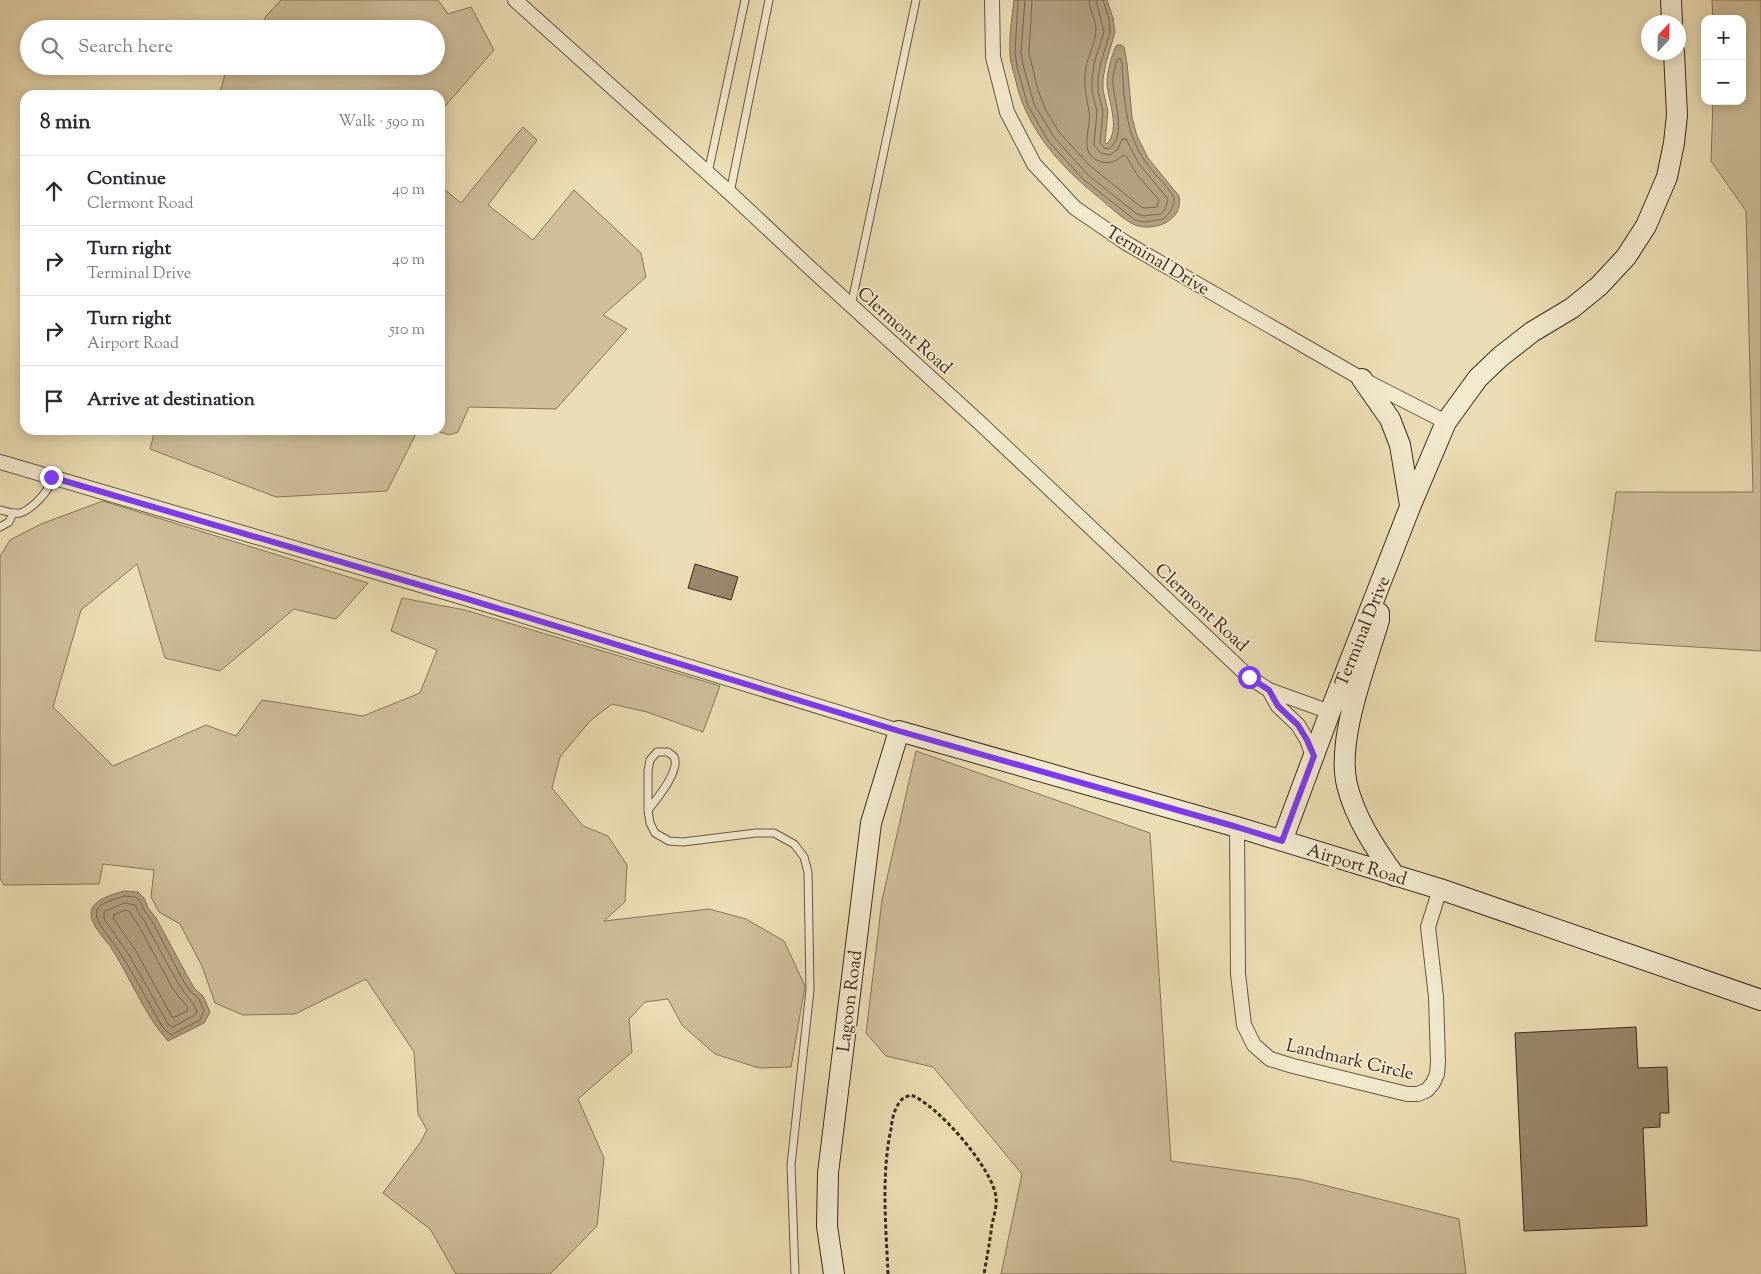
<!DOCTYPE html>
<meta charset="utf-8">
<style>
:root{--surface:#fff;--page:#f2f2f3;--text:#2b2b33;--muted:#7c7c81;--line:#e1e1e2}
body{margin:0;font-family:"Sorts Mill Goudy",serif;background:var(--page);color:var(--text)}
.controls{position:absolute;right:15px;top:15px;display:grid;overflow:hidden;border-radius:10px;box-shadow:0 2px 12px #0003}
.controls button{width:45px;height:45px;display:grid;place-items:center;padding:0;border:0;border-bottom:1px solid var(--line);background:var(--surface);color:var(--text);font:25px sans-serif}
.compass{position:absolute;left:1641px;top:15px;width:45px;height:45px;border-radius:50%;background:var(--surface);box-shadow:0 2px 12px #0003;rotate:22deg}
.stop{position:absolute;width:15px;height:15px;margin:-11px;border:4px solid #7c3aed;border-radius:50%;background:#fff}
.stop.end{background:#7c3aed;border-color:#fff;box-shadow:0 1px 5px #0008}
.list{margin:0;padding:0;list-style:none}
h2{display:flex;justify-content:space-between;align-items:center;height:65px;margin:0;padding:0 20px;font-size:21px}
h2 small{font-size:16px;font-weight:400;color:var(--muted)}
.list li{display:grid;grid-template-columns:32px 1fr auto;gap:15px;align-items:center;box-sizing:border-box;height:70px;padding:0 20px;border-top:1px solid var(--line)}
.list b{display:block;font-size:19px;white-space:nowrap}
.list p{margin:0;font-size:16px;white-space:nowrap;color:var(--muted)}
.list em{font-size:16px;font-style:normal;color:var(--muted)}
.icon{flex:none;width:28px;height:28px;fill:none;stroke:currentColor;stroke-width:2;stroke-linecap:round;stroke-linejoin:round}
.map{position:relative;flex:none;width:1761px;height:1274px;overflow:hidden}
.search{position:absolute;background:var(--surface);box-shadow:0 2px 12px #0003;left:20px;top:20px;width:425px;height:55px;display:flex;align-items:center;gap:12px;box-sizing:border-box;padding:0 18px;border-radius:28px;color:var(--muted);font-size:19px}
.panel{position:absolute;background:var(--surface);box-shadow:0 2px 12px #0003;left:20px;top:90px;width:425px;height:345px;border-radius:15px}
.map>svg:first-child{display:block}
.green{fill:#cebe99;stroke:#86745a}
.water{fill:#b1a080;stroke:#837058}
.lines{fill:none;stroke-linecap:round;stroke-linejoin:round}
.shore{stroke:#78644e;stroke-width:1}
.building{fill:#98876b;stroke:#3f291c}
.lane-casing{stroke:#6a5642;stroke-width:9}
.street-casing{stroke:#6a5642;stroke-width:16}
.secondary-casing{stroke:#3f291c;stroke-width:22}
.path{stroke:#3f291c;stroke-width:3;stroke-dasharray:4 2.5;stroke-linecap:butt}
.lane{stroke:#f2e9ce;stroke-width:7}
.street{stroke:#f2e9ce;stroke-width:14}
.secondary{stroke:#f2e9ce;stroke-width:20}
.route{stroke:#7c3aed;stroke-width:6}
.labels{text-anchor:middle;stroke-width:4;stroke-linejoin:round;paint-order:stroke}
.street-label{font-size:18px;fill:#3f291c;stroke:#f2e9ce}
</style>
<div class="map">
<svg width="1761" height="1274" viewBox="0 0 1761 1274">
<rect width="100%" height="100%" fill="#ebddb3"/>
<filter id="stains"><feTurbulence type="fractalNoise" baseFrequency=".004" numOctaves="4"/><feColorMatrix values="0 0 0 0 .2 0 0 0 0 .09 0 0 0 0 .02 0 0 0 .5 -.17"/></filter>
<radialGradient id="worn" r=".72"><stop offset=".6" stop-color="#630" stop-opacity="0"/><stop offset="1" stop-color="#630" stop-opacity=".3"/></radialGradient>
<path class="green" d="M281 0H438L448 14 471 7 494 50 440 112V95H222L220 92 226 71 232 66H436V29H260L266 16Z
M1712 0H1761V651L1595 641 1616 492H1753L1746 211 1711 161 1713 101H1742V19H1713Z
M523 127 537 140 488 205 533 240 574 190 641 253 646 277 603 315 627 329 556 409 469 407 458 432 449 435 434 430H440V186L461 203Z
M155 430H418L387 491 276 497 150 449Z
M103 501 368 583 336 619 294 609 220 671 165 658 137 564 81 610 53 707 113 766 206 725 236 736 262 700 363 716 420 693 437 650 391 631 402 598 465 610 720 686 703 732 647 712 612 704 590 721 560 757 552 788 583 826 608 836 627 865 625 902 604 921 709 909 746 919 784 941 805 986 791 1067 759 1068 715 1054 682 1025 668 999 645 1002 629 1019 632 1052 578 1099 604 1158 597 1226 550 1274H456L430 1229 383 1193 420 1143 427 1130 418 1114 414 1052 366 979 295 1014 243 1015 215 1003 202 966 180 924 159 912 151 897 154 870 103 864 99 884 4 885 0 878V556L10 540 41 524Z
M916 751 1150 833 1171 1161 1299 1179 1459 1219 1466 1274H1001L1022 1174 933 1067 886 1056 866 1033 882 900Z"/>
<path class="water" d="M1014 0H1107L1113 18 1115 32 1106 63 1103 79V90L1108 111 1105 142 1107 144C1121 128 1108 102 1107 83 1107 72 1111 58 1115 48L1117 45H1121L1124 47 1127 63 1132 117 1137 136 1148 158 1179 196C1184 221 1154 232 1135 225 1123 220 1106 203 1096 195 1060 166 1029 131 1017 86 1015 75 1010 64 1010 53 1009 36 1012 17 1014 0Z
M124 891 138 892 144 898 148 908 156 918 189 979 195 989 203 996 210 1012 204 1023 168 1041C144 1015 130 976 110 946 103 937 91 925 91 913 91 900 114 894 124 891Z"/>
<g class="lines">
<path class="shore" d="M1018 0 1015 52 1017 67 1028 106 1049 142 1084 180 1135 220 1144 222 1164 219 1170 212 1174 203V198C1167 184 1153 174 1145 161 1125 133 1124 97 1122 63L1120 58 1117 60C1115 68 1112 76 1113 84 1114 100 1127 137 1109 149L1104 148 1100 143 1103 112 1098 91V78L1101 62 1110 32 1109 19 1103 0
M1025 0 1021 52 1023 65 1034 104 1054 137 1088 175 1137 214 1144 216 1161 214 1165 210 1168 199 1139 164 1126 139H1122L1118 149 1110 155 1101 153 1094 145 1097 112 1092 91V78L1095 60 1104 32 1096 0
M1032 0 1029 53 1038 90 1046 111 1060 133 1089 165 1141 207 1145 208 1157 207 1159 200 1138 176 1126 156 1123 155C1117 161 1110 164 1102 162 1076 155 1092 129 1089 112 1087 99 1084 88 1085 74 1086 59 1096 42 1096 30 1096 19 1089 10 1089 0
M124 896 136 897 140 901 144 910 152 921 184 982 191 992 199 999 204 1011 200 1020 171 1035 163 1028C147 1000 132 970 114 944 109 937 93 919 97 910 101 902 116 899 124 896Z
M125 903 135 905C138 913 144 919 148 928 159 947 168 967 180 986 185 995 193 1001 197 1011L195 1015 173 1027 168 1024 129 955 104 919V912Z
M126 910 129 911 140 928 173 989 188 1008 187 1011 175 1017H172L136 951 113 918 114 915Z"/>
</g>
<path class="building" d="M695 564 738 577 731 600 688 588Z
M1636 1027 1638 1068 1667 1067 1669 1113H1660V1127L1643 1128 1647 1226 1524 1231 1515 1033Z"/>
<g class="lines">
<defs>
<path id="lane" d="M708 173 745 0
M730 193 769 0
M851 306 916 0
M0 510C6 511 14 514 20 513 30 510 43 497 48 488 49 485 50 480 51 477
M0 527 9 522 13 513
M648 810C656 800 681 770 674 757 673 755 670 754 668 752H657L650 760 648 771V810L650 823 655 833 669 841 683 842 756 833H774L794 844 804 857 808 872 810 990 791 1165 795 1274"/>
<path id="street" d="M515 0 730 193 809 267 980 423 1249 677 1269 690 1330 712
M992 0 993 57 1007 112 1034 164 1075 208 1126 243 1362 379 1446 422
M0 462 465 598 899 731
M1269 690 1278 706 1298 725 1307 740 1313 756
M1237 827 1238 974 1244 1025 1254 1045 1270 1059 1293 1066 1407 1094H1418L1427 1090 1433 1083 1437 1074 1438 1062 1436 997 1428 927 1440 889"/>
<path id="secondary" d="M1671 0 1672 22
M1362 379 1390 419 1400 445 1410 505
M1379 613V620C1366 665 1336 739 1347 785 1355 818 1375 848 1395 876
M1282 841 1330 712 1410 507 1446 422 1478 378 1500 357 1532 332 1572 308 1599 286 1626 257 1646 226 1667 177 1674 143 1677 115 1674 52
M834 1274 827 1226 828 1173 871 823 899 731 1237 827 1440 889 1761 1000"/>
</defs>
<use href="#lane" class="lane-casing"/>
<use href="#street" class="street-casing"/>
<use href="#secondary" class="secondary-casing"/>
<path class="path" d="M888 1274C886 1226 881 1176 891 1129 892 1120 894 1110 899 1103 902 1098 906 1097 911 1095 938 1105 993 1169 996 1197 997 1206 994 1216 992 1224 990 1241 987 1257 984 1274"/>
<use href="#lane" class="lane"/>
<use href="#street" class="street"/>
<use href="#secondary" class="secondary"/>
</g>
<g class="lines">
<path class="route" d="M51 477 464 598 899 731 1237 827 1282 841 1314 756 1307 740 1298 725 1278 706 1269 690 1249 677"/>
</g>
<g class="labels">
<g class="street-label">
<text transform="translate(1158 260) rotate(31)" y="6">Terminal Drive</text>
<text transform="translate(905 330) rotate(42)" y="6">Clermont Road</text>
<text transform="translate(1202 607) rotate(43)" y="6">Clermont Road</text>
<text transform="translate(1362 631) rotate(-68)" y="6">Terminal Drive</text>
<text transform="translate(1357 864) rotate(17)" y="6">Airport Road</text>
<text transform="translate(849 1001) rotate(-83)" y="6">Lagoon Road</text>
<text transform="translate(1350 1059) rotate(13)" y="6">Landmark Circle</text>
</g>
</g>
<rect width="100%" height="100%" filter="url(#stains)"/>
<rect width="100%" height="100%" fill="url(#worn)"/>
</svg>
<div class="controls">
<button>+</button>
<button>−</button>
</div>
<svg class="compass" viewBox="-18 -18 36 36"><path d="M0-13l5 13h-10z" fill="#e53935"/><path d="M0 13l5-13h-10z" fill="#7c7c81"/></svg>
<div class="stop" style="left:1249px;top:677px"></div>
<div class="stop end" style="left:51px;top:477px"></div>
<div class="search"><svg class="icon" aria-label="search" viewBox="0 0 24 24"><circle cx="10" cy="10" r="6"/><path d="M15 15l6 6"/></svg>Search here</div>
<section class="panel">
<h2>8 min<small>Walk · 590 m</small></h2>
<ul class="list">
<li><svg class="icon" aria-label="ahead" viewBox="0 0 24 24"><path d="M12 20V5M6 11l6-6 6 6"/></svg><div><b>Continue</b><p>Clermont Road</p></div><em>40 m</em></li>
<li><svg class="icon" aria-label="right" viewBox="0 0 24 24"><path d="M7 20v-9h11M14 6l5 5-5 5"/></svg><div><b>Turn right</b><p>Terminal Drive</p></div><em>40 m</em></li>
<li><svg class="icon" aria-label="right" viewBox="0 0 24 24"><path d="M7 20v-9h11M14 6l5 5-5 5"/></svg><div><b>Turn right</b><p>Airport Road</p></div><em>510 m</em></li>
<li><svg class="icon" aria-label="arrive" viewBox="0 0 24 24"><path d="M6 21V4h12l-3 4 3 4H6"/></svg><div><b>Arrive at destination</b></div></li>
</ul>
</section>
</div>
